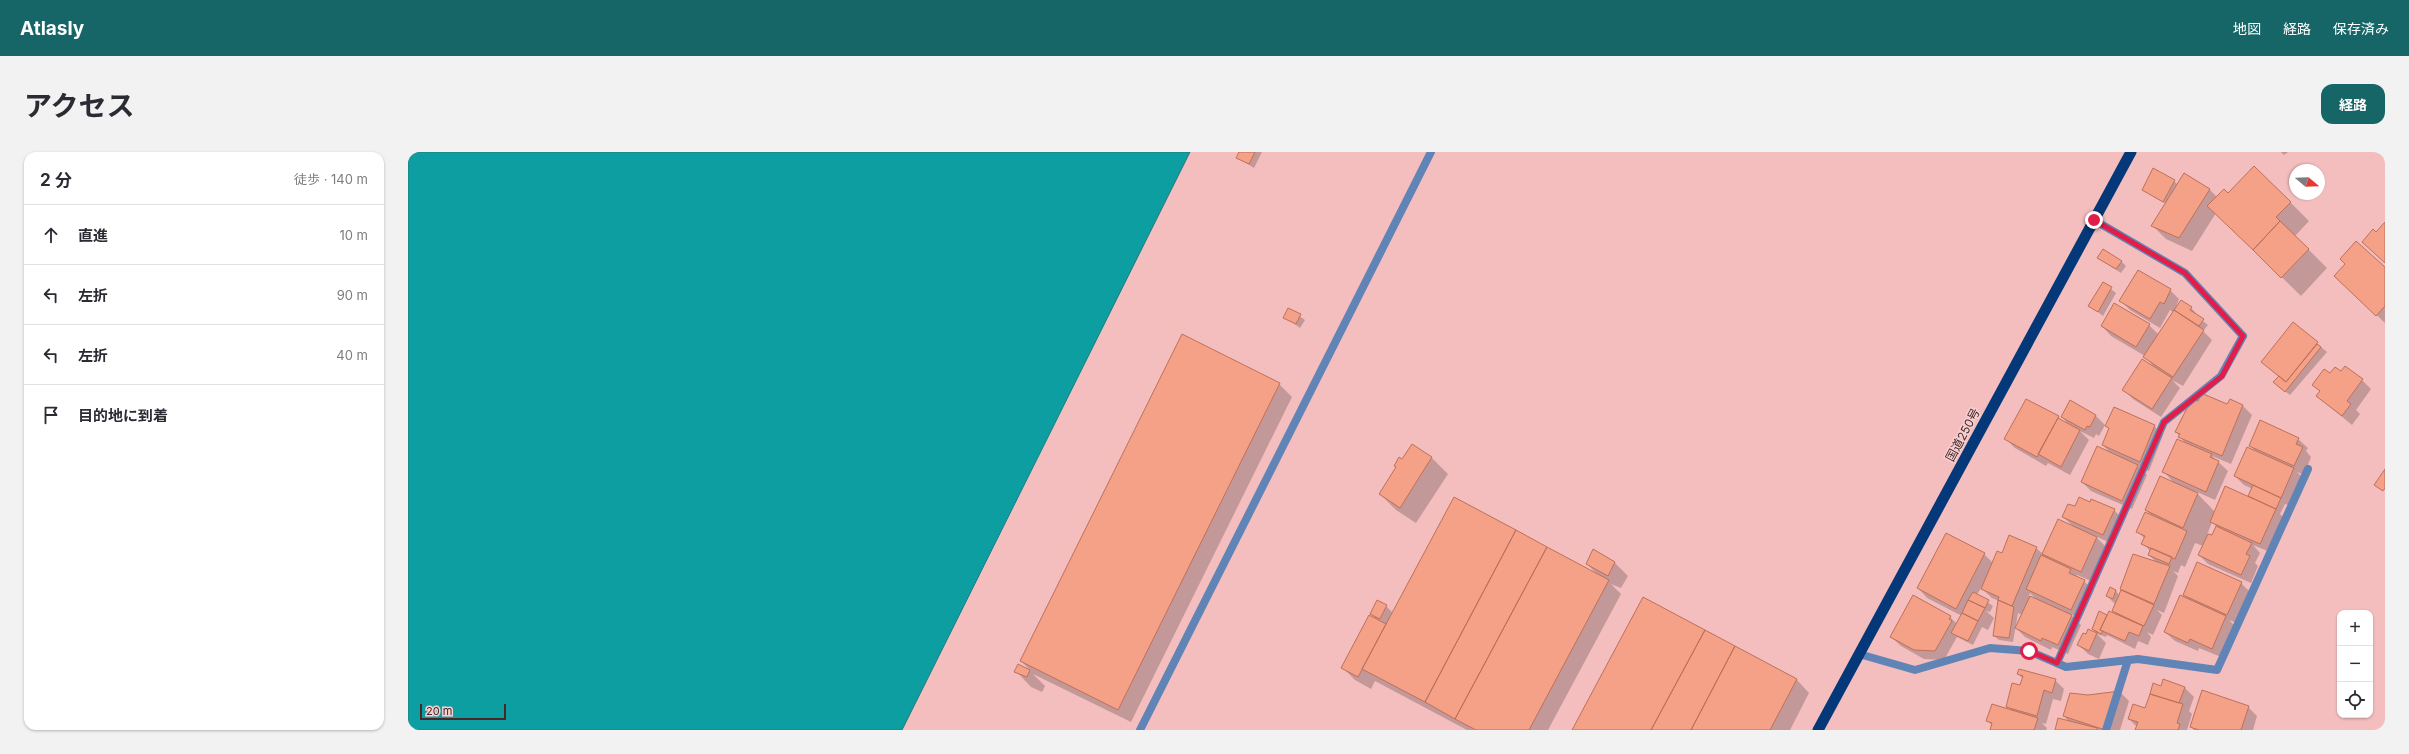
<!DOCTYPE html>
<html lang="ja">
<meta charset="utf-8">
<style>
:root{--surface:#fff;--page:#f2f2f3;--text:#2b2b33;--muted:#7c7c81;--line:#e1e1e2;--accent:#166567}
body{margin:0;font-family:Inter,"Noto Sans JP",sans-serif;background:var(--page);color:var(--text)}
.controls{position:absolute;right:12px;bottom:12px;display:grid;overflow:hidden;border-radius:8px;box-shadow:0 1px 3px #0004}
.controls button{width:36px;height:36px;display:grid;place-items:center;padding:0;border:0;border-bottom:1px solid var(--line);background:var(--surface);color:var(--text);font:20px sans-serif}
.compass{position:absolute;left:1881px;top:12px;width:36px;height:36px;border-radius:50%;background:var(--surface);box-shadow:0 1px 3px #0004;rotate:109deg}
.scale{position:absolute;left:12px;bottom:10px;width:86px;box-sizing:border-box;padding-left:4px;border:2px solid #492728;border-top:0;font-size:11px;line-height:14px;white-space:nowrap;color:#492728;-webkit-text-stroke:3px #f5d0d1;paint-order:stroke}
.stop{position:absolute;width:12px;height:12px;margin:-9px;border:3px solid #e11d48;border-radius:50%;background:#fff}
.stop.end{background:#e11d48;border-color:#fff;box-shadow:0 1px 4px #0008}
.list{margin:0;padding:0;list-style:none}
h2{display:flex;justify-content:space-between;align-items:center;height:52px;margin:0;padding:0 16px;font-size:17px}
h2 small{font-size:13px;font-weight:400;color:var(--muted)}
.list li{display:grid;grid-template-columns:26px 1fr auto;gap:12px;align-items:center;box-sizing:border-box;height:60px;padding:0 16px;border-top:1px solid var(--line)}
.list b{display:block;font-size:15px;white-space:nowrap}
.list em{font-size:13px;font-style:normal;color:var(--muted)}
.icon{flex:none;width:22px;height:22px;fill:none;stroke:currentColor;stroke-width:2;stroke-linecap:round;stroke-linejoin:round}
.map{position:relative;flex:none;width:1977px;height:578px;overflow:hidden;border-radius:12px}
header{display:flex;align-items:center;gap:24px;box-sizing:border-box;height:56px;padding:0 20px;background:var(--accent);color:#fff}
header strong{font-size:19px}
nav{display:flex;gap:22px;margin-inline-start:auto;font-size:14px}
.intro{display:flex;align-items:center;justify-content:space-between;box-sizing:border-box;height:96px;padding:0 24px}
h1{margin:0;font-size:28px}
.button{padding:10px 18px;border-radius:12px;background:var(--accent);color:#fff;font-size:14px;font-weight:700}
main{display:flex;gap:24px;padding:0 24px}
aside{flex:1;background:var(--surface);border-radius:12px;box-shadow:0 1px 3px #0004}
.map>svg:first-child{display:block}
.water{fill:#0d9ea1;stroke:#1f7a7d}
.shadow{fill:#0003;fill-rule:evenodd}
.building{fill:#f5a188;stroke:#bd7059}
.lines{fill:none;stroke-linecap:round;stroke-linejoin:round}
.service{stroke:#6184b6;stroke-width:8}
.minor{stroke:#6184b6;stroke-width:8}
.tertiary{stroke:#6184b6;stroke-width:8}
.trunk{stroke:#043879;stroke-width:11}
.route{stroke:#e11d48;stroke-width:5}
.labels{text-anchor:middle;stroke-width:3;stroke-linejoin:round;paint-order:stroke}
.street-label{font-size:12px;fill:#492728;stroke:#f5d0d1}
</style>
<header>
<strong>Atlasly</strong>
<nav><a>地図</a><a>経路</a><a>保存済み</a></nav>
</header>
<div class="intro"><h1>アクセス</h1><a class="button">経路</a></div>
<main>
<aside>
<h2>2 分<small>徒歩 · 140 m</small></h2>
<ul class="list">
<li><svg class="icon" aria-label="ahead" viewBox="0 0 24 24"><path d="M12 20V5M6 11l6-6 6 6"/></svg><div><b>直進</b></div><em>10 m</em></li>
<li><svg class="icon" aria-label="left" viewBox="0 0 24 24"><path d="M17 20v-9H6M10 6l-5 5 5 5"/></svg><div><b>左折</b></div><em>90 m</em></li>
<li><svg class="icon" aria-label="left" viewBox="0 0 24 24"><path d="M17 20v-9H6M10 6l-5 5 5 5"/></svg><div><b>左折</b></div><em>40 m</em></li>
<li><svg class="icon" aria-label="arrive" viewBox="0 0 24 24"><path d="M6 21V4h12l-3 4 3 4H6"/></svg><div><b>目的地に到着</b></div></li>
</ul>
</aside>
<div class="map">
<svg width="1977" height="578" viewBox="0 0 1977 578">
<rect width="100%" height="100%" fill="#f4bebf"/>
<path class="water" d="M0 0H782L494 578H0Z"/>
<path class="shadow" d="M831 0H854L846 16 830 6Z
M1873 0H1880L1876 3Z
M1777 22 1802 38 1809 45 1820 42 1882 50 1901 69 1887 84 1919 116 1893 144 1808 61 1784 99 1758 87 1745 74 1758 52 1735 38 1766 29 1770 33Z
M1690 106 1713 109 1718 114 1713 121Z
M1938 112 1977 116V171L1937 133Z
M1695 131 1708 141 1695 164 1682 154Z
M1762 138 1771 147 1768 155 1783 156 1788 161 1786 162 1800 173 1795 179 1804 188 1775 234 1764 228 1772 236 1753 265 1725 247 1716 238 1745 214 1737 204 1703 184 1694 174 1741 173 1751 183 1766 161 1762 158 1752 176 1722 158 1713 149Z
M881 157 897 168 892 176 877 165Z
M1885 171 1919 200 1882 243 1871 235V225L1854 210Z
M1933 221 1954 228 1963 237 1948 258 1952 262 1944 273 1909 244 1913 240 1905 233Z
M871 232 884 245 723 570 625 522 637 534 634 540 623 535 608 519 610 513 623 519 613 509Z
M1618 248 1661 273 1654 265 1662 250 1688 264 1697 273 1691 284 1688 282 1686 286 1672 279 1681 288 1662 323 1640 311 1638 314 1607 296 1598 287Z
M1822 249 1835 254 1844 263 1823 312 1804 304 1820 319 1807 348 1787 339 1807 360 1844 347 1841 344 1845 337 1836 333 1827 324 1848 300 1842 293 1890 287 1900 296 1898 299 1903 305 1896 323 1889 320 1895 326 1883 354 1877 352 1872 362 1877 367 1862 400 1845 393 1852 401 1847 411 1850 414 1843 431 1800 412 1791 403 1795 394 1787 391 1777 415 1773 413 1770 421 1765 419 1770 424 1756 461 1749 458 1754 463 1745 483 1739 480 1743 485 1740 493 1730 489 1727 497 1699 483 1698 485 1689 482 1685 477 1699 464 1710 465 1705 459 1707 452 1699 444 1708 439 1711 443 1724 411H1749L1741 403 1742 399 1735 391 1737 387 1729 379 1745 365 1738 358 1767 332 1756 320 1778 292 1768 280 1774 265 1777 266 1791 250 1820 253ZM1804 370 1809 375 1804 385 1799 383Z
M1698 274H1746L1755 283 1741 319 1730 314 1739 323 1724 357 1683 339 1674 330 1703 302 1695 293 1702 277Z
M1004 293 1024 306 1040 322 1008 371 988 358 972 342Z
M1683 351 1706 358 1715 367 1705 392 1687 384 1698 395 1683 429 1667 422 1686 438 1673 466 1662 462 1673 473 1660 502 1644 495 1643 498 1617 485 1608 476 1614 463 1610 461 1605 490 1591 488 1586 484 1591 449 1584 446 1573 436 1569 443 1585 454 1582 460 1578 459 1586 466 1580 478 1574 475 1565 493 1549 485 1536 508 1516 507 1493 494 1483 485 1505 444 1542 465 1549 472 1554 464 1519 446 1510 436 1576 402 1585 411 1594 402 1628 396 1635 402 1666 375 1655 365 1667 356ZM1622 441 1629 448 1621 444Z
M1186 399 1207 411 1220 424 1213 436 1203 432 1213 442 1140 578H1059L967 529 963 537 947 528 934 515 968 467 963 462 978 454 985 461 1190 423 1179 412Z
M1833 431 1842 440 1829 471 1821 468 1827 474 1813 505 1791 496 1790 499 1767 489 1757 480 1781 448 1776 443Z
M1681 478 1689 482 1698 491 1691 507 1680 502 1671 493Z
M1610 522 1647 528 1656 537 1653 549 1645 547 1638 572 1634 571 1639 576 1638 578H1583L1584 574 1580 569 1603 558 1599 555 1613 535 1615 527Z
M1389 528 1401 541 1382 578H1165Z
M1753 535H1776L1786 545 1781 559 1784 562 1779 578H1728L1729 575 1721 567 1737 557Z
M1712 540 1721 549 1712 578H1648L1661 570 1656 564 1670 545Z
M1840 555 1849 564 1845 578H1786L1783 575Z"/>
<path class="building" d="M831 0H847L841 12 828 6Z
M1846 14 1883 50 1868 65 1872 69 1845 98 1799 54 1816 37 1820 41Z
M1745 16 1767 28 1755 50 1734 38Z
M1776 21 1802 37 1771 86 1743 74Z
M1872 69 1901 97 1873 126 1845 98Z
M1977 70V111L1954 90 1965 77 1968 80Z
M1948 89 1977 115V154L1968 164 1926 124 1937 112 1932 107Z
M1695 97 1714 109 1708 117 1689 106Z
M1730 118 1763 137 1756 152 1752 150 1742 167 1711 149Z
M1695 130 1704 135 1690 160 1680 154Z
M1773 148 1784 155 1782 158 1796 167 1791 174 1766 158Z
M1706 151 1742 172 1728 195 1693 174Z
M880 156 893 162 888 172 875 166Z
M1766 158 1796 178 1765 225 1735 205Z
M1885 170 1910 190 1878 230 1853 210Z
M774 182 872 231 710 558 612 509Z
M1909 192 1913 195 1877 240 1865 230 1871 224 1878 230Z
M1734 207 1764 226 1744 257 1714 238Z
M1937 214 1955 227 1939 249 1943 252 1934 264 1908 244 1912 239 1904 233 1916 217 1922 221 1927 215 1933 219Z
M1793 241 1819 252 1822 247 1835 253 1814 304 1770 285 1772 282 1767 280 1784 246 1790 249Z
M1618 247 1651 264 1629 305 1596 287Z
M1662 248 1688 263 1682 275 1679 274 1677 278 1653 265Z
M1706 255 1747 273 1732 310 1694 293 1701 276 1697 274Z
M1650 266 1672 278 1653 315 1630 302Z
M1852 268 1891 286 1888 292 1895 295 1886 314 1841 294Z
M1769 287 1804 302 1802 305 1811 309 1798 340 1754 320Z
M1004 292 1024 305 992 356 971 342 988 315 986 314 991 305 994 307Z
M1689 294 1730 313 1714 349 1673 330Z
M1839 295 1886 316 1873 346 1826 324Z
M1977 317V336L1975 339 1966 333Z
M1752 324 1790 341 1775 376 1737 358Z
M1845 333 1873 346 1868 357 1840 344Z
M1817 334 1868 357 1852 392 1802 370Z
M1046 345 1108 378 1017 550 954 517Z
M1671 345 1682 350 1683 347 1707 357 1695 383 1654 365 1660 352 1667 354Z
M1737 360 1779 379 1767 407 1733 392 1737 384 1728 380Z
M1650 367 1689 385 1673 420 1634 402Z
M1808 374 1844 391 1838 402 1842 404 1833 423 1790 403 1800 382 1804 383Z
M1108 378 1139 395 1047 567 1017 550Z
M1538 381 1577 401 1548 457 1509 436Z
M1601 383 1629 395 1604 454 1590 448 1591 445 1573 437 1589 399 1594 401Z
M1139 395 1201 428 1121 578H1068L1047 567Z
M1743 396 1764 405 1761 412 1740 403Z
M1185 397 1207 410 1200 424 1178 412Z
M1725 402 1762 414 1746 452 1712 437Z
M1633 403 1663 417 1661 421 1677 428 1663 458 1618 437Z
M1789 410 1834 430 1819 463 1775 443Z
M1702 435 1708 438 1705 447 1698 444Z
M1713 438 1746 453 1736 474 1704 459Z
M1565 440 1581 448 1577 456 1560 448Z
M1505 443 1543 464 1541 467 1544 469 1527 499 1506 498 1482 485Z
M1772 443 1818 464 1804 497 1782 487 1780 491 1756 480Z
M1622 444 1664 463 1650 493 1634 486 1633 489 1607 476Z
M1235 445 1297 478 1243 578H1164Z
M969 448 979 453 972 467 962 462Z
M1560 448 1577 456 1570 469 1554 461Z
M1590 448 1606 455 1601 486 1585 484Z
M1691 459 1699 463 1692 478 1695 479 1693 482 1684 477Z
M1701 459 1735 474 1731 484 1721 480 1717 489 1692 478Z
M1554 461 1570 469 1560 489 1543 481Z
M961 463 978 472 950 525 933 516Z
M1680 477 1689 481 1681 499 1669 493 1675 481 1678 482Z
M1297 478 1327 494 1283 578H1243Z
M1327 494 1389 527 1362 578H1283Z
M610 512 622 518 619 525 606 520Z
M1611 517 1648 527 1644 541 1636 538 1629 564 1598 555 1604 531 1612 533 1615 524 1609 522Z
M1755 527 1777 535 1771 551 1742 542 1745 531 1753 534Z
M1794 538 1841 554 1833 578H1791L1782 575Z
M1712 539 1697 578 1655 564 1662 541 1680 543Z
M1742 542 1775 552 1769 571 1772 572 1770 578H1727L1730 570 1720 567 1725 552 1737 556Z
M1584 552 1630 566 1626 578H1582L1584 571 1578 569Z
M1650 566 1689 576V578H1647Z"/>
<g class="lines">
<path class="service" d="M1649 511 1756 270 1813 224 1835 184
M1698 578 1720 508"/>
<path class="minor" d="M1686 68 1777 121 1835 184
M1451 502 1507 518 1582 496 1621 499 1658 515 1730 507 1809 518 1900 317"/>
<path class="tertiary" d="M732 578 1023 0"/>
<path class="trunk" d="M1410 578 1723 0"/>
</g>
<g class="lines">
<path class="route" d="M1621 499 1649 511 1756 270 1814 224 1835 184 1777 121 1686 68"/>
</g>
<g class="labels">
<g class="street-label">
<text transform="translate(1555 283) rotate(-62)" y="4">国道250号</text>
</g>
</g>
</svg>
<div class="controls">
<button>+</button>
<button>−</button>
<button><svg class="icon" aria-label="locate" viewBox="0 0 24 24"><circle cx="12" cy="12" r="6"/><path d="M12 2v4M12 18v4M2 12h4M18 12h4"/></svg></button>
</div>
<svg class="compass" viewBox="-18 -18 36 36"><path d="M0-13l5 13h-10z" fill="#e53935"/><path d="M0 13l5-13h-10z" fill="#7c7c81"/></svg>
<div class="scale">20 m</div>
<div class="stop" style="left:1621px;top:499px"></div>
<div class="stop end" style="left:1686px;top:68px"></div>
</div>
</main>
